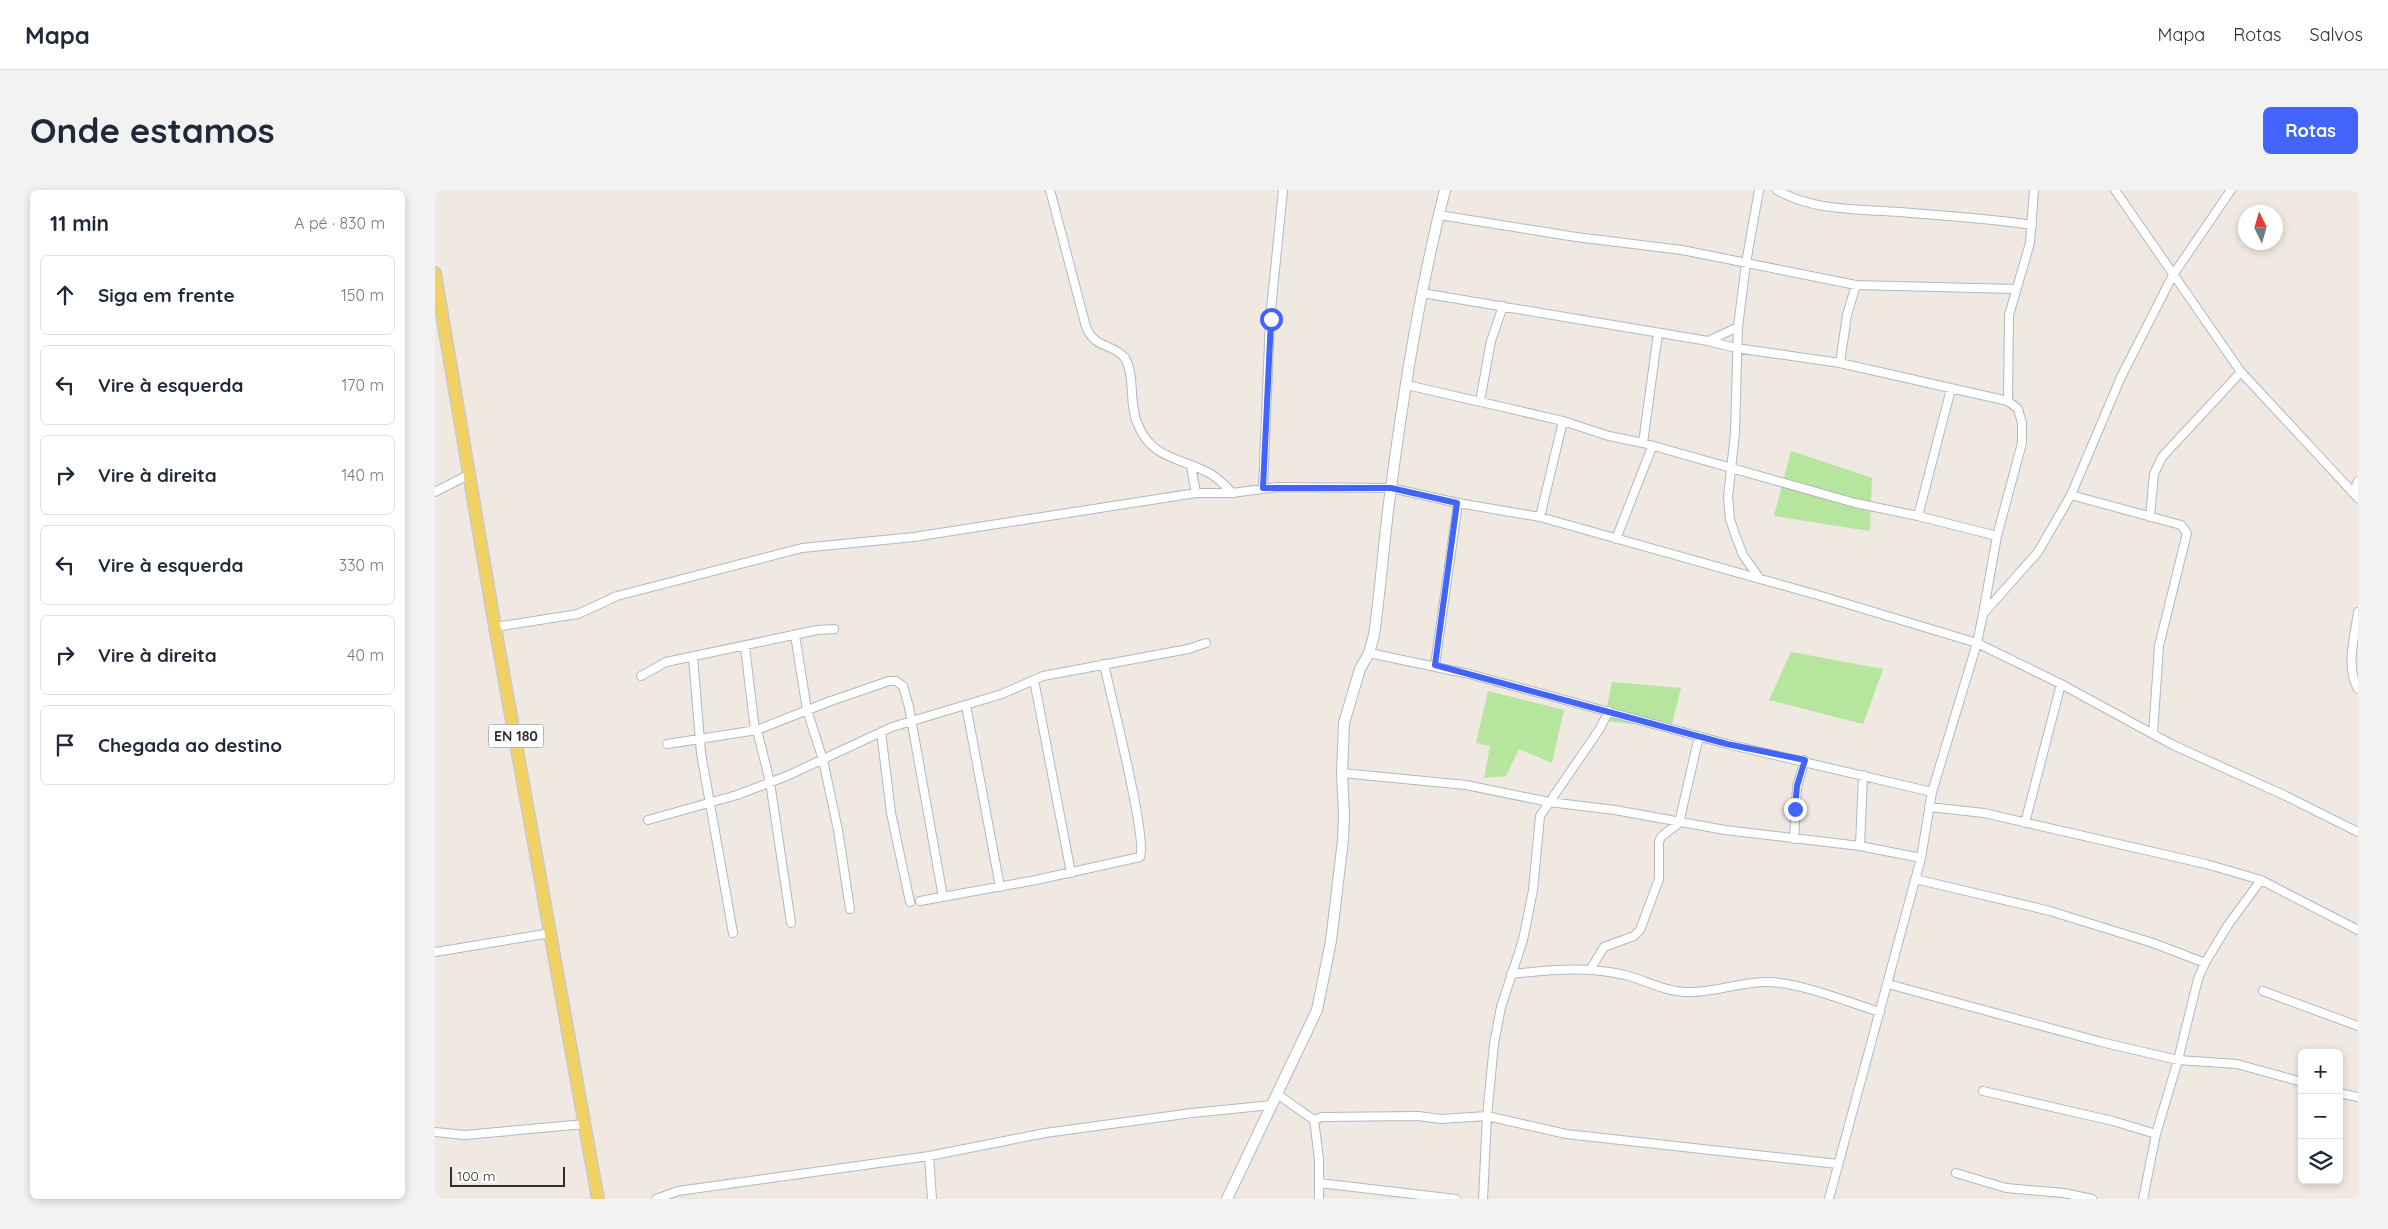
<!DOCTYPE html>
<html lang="pt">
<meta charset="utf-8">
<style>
:root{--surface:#fff;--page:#f2f2f3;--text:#1f2937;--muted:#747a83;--line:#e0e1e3;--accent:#4264fb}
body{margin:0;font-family:Quicksand,sans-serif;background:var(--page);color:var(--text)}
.controls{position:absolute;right:15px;bottom:15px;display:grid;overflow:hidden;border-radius:8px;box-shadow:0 2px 8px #0003}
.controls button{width:45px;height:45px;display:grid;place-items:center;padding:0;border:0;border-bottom:1px solid var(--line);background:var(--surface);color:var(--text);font:25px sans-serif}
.compass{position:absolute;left:1803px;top:15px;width:45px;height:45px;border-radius:50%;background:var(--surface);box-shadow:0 2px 8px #0003;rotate:355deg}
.scale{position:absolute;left:15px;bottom:12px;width:115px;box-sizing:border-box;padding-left:5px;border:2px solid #2e2e2e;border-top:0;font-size:14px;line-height:18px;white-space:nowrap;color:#2e2e2e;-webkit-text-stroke:4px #fff;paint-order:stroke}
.stop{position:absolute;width:15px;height:15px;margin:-11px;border:4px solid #4264fb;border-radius:50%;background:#fff}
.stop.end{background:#4264fb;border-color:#fff;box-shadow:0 1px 5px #0008}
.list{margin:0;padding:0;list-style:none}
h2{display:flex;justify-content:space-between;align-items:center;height:65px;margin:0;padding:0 20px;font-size:21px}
h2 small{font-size:16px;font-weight:400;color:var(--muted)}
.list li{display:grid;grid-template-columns:32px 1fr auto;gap:15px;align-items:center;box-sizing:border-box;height:80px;margin:0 10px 10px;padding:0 10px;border:1px solid var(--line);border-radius:8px}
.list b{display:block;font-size:19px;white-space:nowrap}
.list em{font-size:16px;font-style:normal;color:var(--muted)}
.icon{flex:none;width:28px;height:28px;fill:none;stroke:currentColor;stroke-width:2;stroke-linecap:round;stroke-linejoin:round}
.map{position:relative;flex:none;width:1923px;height:1009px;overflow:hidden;border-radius:8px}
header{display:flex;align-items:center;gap:30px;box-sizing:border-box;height:70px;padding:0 25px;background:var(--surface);border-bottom:1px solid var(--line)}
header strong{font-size:24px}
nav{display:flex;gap:28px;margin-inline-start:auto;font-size:18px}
.intro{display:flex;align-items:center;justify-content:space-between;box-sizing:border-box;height:120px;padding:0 30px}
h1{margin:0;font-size:35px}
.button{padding:12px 22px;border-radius:8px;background:var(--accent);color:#fff;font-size:18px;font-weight:700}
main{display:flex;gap:30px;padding:0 30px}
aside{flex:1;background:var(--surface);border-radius:8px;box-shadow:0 2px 8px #0003}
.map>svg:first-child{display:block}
.green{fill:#b6e59e}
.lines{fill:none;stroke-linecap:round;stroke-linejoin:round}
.street-casing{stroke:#b4b7c1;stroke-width:10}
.secondary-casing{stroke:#b4b7c1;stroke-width:12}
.primary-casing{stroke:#c9c9c9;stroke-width:14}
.street{stroke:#fff;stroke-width:8}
.secondary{stroke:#fff;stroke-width:10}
.primary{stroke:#f2d163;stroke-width:11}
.route{stroke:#4264fb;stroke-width:6}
.labels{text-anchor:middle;stroke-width:4.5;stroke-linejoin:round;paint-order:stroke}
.shield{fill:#fff;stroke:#6d6d6d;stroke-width:1}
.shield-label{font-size:14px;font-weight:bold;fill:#2e2e2e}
</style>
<header>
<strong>Mapa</strong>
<nav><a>Mapa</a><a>Rotas</a><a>Salvos</a></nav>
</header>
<div class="intro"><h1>Onde estamos</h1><a class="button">Rotas</a></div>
<main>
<aside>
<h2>11 min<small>A pé · 830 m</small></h2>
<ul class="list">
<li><svg class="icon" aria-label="ahead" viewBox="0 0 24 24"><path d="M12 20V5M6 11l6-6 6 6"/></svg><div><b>Siga em frente</b></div><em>150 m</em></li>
<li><svg class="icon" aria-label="left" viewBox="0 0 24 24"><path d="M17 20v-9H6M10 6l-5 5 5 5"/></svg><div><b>Vire à esquerda</b></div><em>170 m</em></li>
<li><svg class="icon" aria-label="right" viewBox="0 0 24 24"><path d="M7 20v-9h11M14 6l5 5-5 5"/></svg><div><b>Vire à direita</b></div><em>140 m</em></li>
<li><svg class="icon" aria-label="left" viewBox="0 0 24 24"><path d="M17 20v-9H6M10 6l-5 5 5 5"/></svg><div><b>Vire à esquerda</b></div><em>330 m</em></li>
<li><svg class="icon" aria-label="right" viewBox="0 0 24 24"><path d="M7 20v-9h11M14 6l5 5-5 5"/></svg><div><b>Vire à direita</b></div><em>40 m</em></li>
<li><svg class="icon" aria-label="arrive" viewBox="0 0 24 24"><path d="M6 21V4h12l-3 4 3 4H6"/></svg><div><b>Chegada ao destino</b></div></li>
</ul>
</aside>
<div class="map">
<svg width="1923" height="1009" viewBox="0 0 1923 1009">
<rect width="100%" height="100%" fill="#efe9e1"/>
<path class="green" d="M1356 261 1437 288 1435 341 1339 326Z
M1356 462 1448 479 1428 534 1334 510Z
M1177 492 1246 498 1236 538 1169 531Z
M1053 501 1129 520 1117 573 1084 559 1071 586 1049 588 1055 556 1041 553Z"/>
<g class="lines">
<defs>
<path id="street" d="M615 0 651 137C661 160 676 152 690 168 701 188 693 214 703 235 717 269 746 268 774 283 783 288 790 295 797 303
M1324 0 1311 73 1303 137 1300 243 1293 307 1295 329 1301 347 1308 365 1325 389
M1342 0C1377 21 1424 19 1464 22 1509 26 1553 28 1597 35
M1680 0 1806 182 1923 308
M1004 25 1141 47 1247 60 1421 95 1580 99
M987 103 1273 151 1301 158 1405 173 1573 211
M1273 151 1303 137
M1405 173 1412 125 1421 95
M972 195 1128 231 1174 246 1208 253 1420 313 1483 326 1562 346
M1045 211 1056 151 1068 116
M1208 253 1223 143
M756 276 761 303
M828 298 835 129 848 0
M0 302 35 284
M1918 303 1923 291
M1636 305 1746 335 1752 343 1724 456 1718 544
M1483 326 1516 199
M1105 327 1128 231
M1715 327 1719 284 1727 267 1806 182
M1181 349 1217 257
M1923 422C1920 446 1910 477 1923 499
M1548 424 1562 346 1587 253V233L1583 219 1573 211 1574 125 1595 53 1599 0
M60 437 143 424 182 406 367 358 479 347 761 303H797L842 297 956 298 1023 313 1105 327 1386 406 1542 453 1626 494 1738 555 1851 606 1923 642
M360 445 372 520 388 570 403 640 415 719
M310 457 320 540
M934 463 1034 484 1292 554 1497 602
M258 467 266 563 298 743
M1000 475 1023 313
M206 486 231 472 382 440 399 439
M599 490 636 683
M531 515 565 697
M322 540 335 592 356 733
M446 542 456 623 475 712
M232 554 322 540 393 512 454 491H461L468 496 474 517 508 707
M907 583 1031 595 1114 612 1180 620 1290 640 1425 656 1486 668
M1494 617 1549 623 1771 674 1826 690 1923 740
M213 630 302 605 352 586 457 537 567 504 608 486 753 459 771 453
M1590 633 1626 494
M1359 649 1362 597 1370 570
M1425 656 1428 585
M1480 689 1615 721 1718 753 1770 773
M485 711 601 690 705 667C713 649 675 503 669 474
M0 762 116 743
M1155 780 1169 757 1199 746 1205 740 1224 689V652L1226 647 1244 633 1264 546
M1076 784C1117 780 1149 776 1190 785 1210 790 1231 802 1252 802 1280 803 1306 791 1335 792 1370 794 1412 812 1445 822
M1453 794 1666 852 1743 870 1802 874 1867 892
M1828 801 1923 836
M1548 901 1678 931 1721 944
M1904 903 1923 907
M842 904 879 930 884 969V1009
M879 930 887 927 983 926 1006 929 1052 926 1131 944 1403 974
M0 942 30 945 150 934
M494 966 497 1009
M1521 983 1571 998 1629 1003 1657 1009
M884 993 1021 1009
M221 1009 243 1001 494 966 610 943 757 923 838 915
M1048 1009 1052 926 1059 854 1066 817 1088 750 1098 700 1105 626 1164 540 1174 521
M1394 1009 1486 668 1497 602 1542 453 1548 424 1603 362 1636 305 1686 187 1738 85 1796 0
M1708 1009 1721 944 1743 870 1763 789 1770 773 1793 735 1826 690"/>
<path id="secondary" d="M792 1009 882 820 896 751 908 650 909 625 907 583 909 533 925 479 934 463 939 445C946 396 949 347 956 298 969 198 985 98 1010 0"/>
<path id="primary" d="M0 83 60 437 163 1009"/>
</defs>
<use href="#street" class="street-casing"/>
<use href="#secondary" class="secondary-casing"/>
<use href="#primary" class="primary-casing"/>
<use href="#street" class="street"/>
<use href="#secondary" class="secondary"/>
<use href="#primary" class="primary"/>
</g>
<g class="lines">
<path class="route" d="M836 129 828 298H956L1022 313 1000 475 1292 554 1370 570 1362 596 1360 619"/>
</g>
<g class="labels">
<rect class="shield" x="53.5" y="534.5" width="55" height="23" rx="4"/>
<g class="shield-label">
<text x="81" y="551">EN 180</text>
</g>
</g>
</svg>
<div class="controls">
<button>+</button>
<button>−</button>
<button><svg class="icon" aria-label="layers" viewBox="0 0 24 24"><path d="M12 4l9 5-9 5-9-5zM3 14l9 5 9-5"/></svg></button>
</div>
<svg class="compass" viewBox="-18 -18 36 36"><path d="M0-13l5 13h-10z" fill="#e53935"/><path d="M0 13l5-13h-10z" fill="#747a83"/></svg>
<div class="scale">100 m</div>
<div class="stop" style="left:836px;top:129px"></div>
<div class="stop end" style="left:1360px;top:619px"></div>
</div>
</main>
